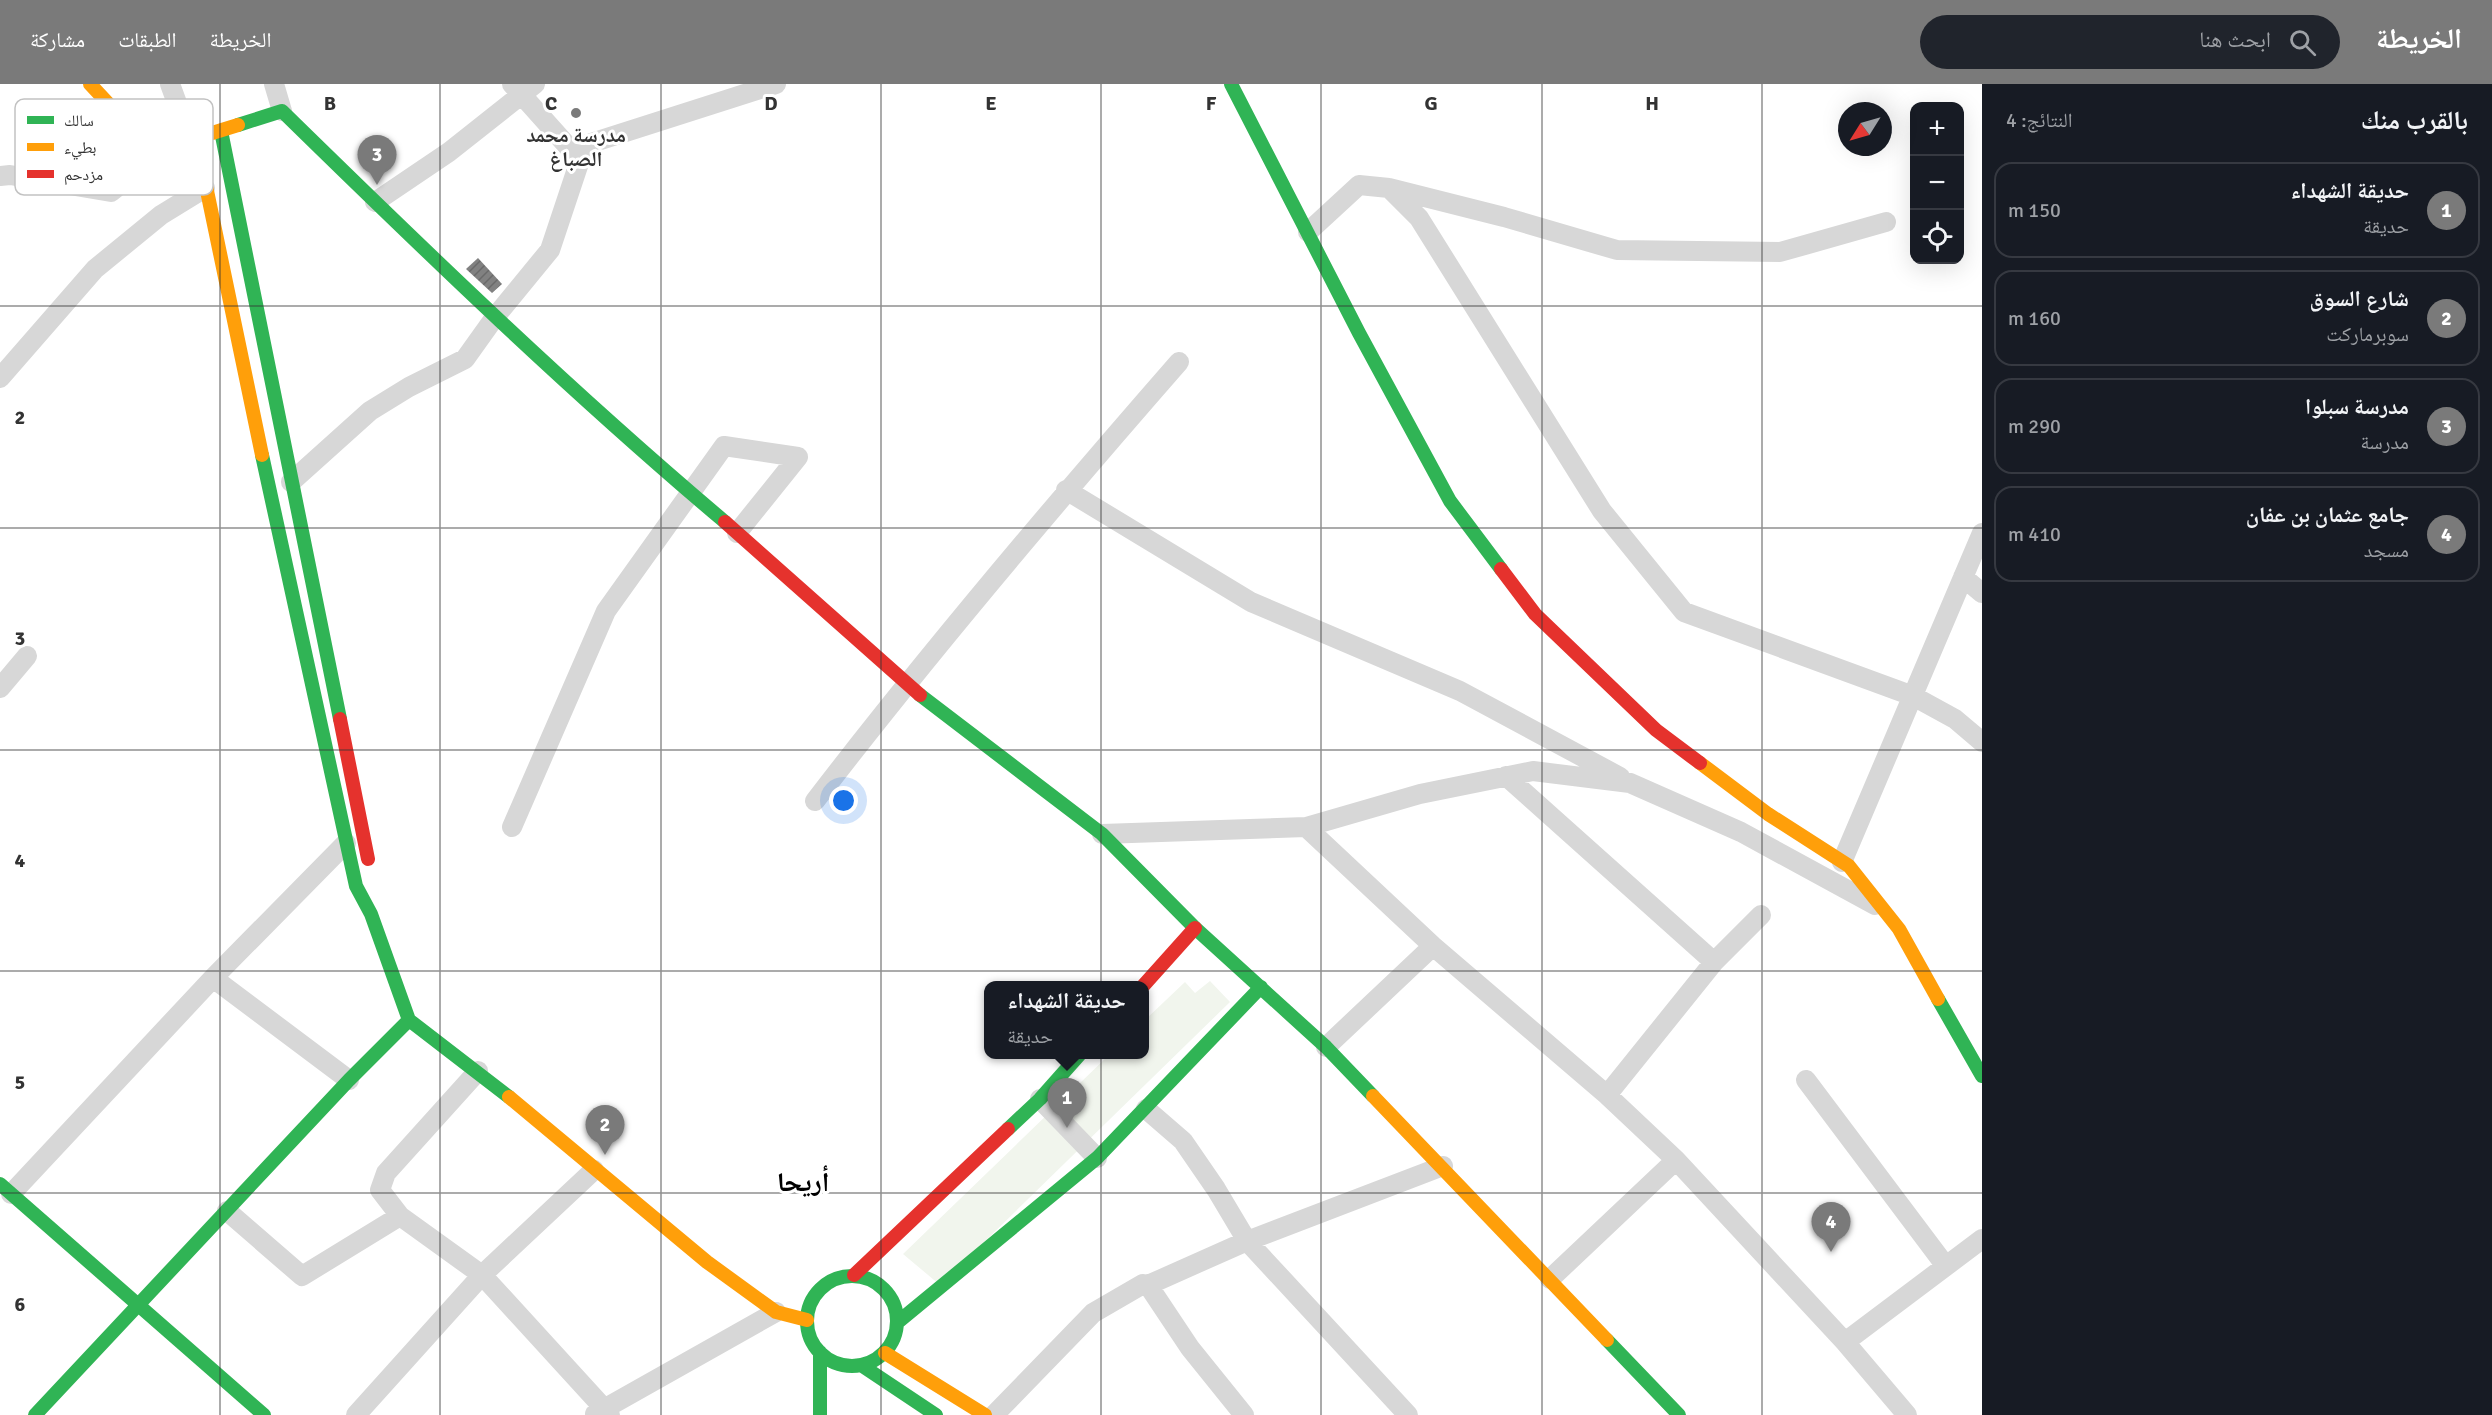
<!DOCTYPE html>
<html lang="ar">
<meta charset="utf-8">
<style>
:root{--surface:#171b24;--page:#20242c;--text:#f1f3f6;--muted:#9ea1a6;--line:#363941;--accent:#7a7a7a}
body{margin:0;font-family:Signika,"Noto Naskh Arabic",sans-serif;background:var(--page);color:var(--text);direction:rtl}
.controls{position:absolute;right:18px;top:18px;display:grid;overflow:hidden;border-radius:12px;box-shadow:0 6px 24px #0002}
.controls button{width:54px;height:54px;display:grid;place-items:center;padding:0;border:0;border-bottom:2px solid var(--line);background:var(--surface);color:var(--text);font:30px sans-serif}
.compass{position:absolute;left:1838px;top:18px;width:54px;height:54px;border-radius:50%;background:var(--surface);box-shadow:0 6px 24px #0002;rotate:233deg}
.you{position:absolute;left:844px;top:717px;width:21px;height:21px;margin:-15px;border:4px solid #fff;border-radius:50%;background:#1a73e8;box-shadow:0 0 0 9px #1a73e833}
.badge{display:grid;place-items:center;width:39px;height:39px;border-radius:50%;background:var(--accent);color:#fff;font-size:20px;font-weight:700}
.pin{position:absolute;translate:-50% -50px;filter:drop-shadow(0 2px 3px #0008)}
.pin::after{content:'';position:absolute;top:32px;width:21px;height:18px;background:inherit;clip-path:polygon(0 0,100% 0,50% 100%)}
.popup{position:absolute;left:984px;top:897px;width:165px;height:78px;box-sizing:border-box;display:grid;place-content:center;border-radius:12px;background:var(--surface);filter:drop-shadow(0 2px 4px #0005);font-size:20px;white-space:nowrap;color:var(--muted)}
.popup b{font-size:22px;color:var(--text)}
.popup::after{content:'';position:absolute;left:50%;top:100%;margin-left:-12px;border:12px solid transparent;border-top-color:var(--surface)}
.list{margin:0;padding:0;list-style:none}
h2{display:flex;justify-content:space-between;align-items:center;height:78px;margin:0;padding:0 24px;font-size:26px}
h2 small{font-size:20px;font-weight:400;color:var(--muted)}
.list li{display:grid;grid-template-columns:39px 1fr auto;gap:18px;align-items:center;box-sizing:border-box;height:96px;margin:0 12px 12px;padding:0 12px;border:2px solid var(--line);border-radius:18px}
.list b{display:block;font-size:22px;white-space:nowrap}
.list p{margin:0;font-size:20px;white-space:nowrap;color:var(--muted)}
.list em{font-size:20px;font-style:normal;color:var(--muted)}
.icon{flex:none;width:33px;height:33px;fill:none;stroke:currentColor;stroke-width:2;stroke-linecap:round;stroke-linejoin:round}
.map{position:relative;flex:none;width:1982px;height:1331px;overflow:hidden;direction:ltr}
header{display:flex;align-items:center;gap:36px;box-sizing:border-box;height:84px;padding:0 30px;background:var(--accent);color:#fff}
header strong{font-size:28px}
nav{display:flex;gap:33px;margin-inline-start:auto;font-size:21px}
.search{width:420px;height:54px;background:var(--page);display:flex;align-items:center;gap:15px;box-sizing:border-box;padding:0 21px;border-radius:33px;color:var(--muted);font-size:22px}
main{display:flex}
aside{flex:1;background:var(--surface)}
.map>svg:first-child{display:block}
.park{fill:#f1f5ed}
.building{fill:url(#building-hatch)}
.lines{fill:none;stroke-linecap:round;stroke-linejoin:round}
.street{stroke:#d7d7d7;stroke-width:20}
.fast{stroke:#30b455;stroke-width:14}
.slow{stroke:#ff9f0a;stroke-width:14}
.jam{stroke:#e5322d;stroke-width:14}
.grid{fill:none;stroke:#333;stroke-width:1.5;stroke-opacity:0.55}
.poi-dot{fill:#7a7a7a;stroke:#fff;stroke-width:2}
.labels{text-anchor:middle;stroke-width:6;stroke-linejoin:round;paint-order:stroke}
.poi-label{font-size:21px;font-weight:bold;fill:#333;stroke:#fff}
.district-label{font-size:27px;font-weight:bold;fill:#000;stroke:#fff}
.key{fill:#fff;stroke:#c2c2c2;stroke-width:1.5}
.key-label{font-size:16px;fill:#333}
.grid-label{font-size:20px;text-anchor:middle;font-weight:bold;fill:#333;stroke:#fff;stroke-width:6;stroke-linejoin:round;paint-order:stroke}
</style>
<header>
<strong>الخريطة</strong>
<div class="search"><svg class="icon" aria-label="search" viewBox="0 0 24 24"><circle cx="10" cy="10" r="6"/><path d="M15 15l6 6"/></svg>ابحث هنا</div>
<nav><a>الخريطة</a><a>الطبقات</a><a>مشاركة</a></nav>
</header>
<main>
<aside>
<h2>بالقرب منك<small>النتائج: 4</small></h2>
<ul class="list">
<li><span class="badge">1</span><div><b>حديقة الشهداء</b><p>حديقة</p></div><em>150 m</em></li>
<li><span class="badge">2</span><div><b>شارع السوق</b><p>سوبرماركت</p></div><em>160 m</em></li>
<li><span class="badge">3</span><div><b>مدرسة سبلوا</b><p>مدرسة</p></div><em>290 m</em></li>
<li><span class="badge">4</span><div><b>جامع عثمان بن عفان</b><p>مسجد</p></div><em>410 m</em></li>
</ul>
</aside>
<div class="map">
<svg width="1982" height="1331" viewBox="0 0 1982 1331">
<defs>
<pattern id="building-hatch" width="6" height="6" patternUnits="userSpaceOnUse" patternTransform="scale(1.5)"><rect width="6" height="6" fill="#818181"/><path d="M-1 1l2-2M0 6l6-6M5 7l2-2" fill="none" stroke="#6a6a6a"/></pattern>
</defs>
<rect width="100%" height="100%" fill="#fff"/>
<path class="park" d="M1210 897 1230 918 940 1201 903 1170 1109 971 1145 970V936L1185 898 1195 909Z"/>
<path class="building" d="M478 174 502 200 492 209 466 185Z"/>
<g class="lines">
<path class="street" d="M170 0 191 57 196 54
M274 0 282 27
M512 0 580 76
M0 92 10 91 111 108 145 81 191 57
M1389 104 1504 133 1617 166 1780 168 1886 138
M375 118 449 68 535 0
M1308 148 1359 101 1389 104 1419 134 1602 427 1684 528 1913 612 1955 635 1982 658
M0 294 95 185 161 131 205 104
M291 398 370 327 409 303 465 275 495 233 550 166 585 61 776 0
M1066 406 1251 518 1460 607 1620 693
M1963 493 1982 509
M0 604 27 572
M1506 692 1714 878
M815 717C931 566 1054 421 1179 278
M512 743 606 527 724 362 798 373 737 449
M1306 743 1433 862 1607 1011 1676 1076 1845 1258 1907 1331
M1102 750 1306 743 1420 710 1533 687 1630 699 1741 748 1875 821
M1842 778 1982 449
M213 894 349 996
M1326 963 1433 862
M478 987 386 1089 380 1106 400 1132 482 1191 610 1331
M1806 996 1945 1181
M1607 1011 1714 878 1761 831
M1040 1015 1097 1074
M1146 1025 1183 1057 1216 1105 1247 1157 1408 1331
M11 1110 213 894 346 759
M227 1127 302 1192 400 1132
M1550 1195 1676 1076
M1148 1201 1190 1264 1244 1331
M1845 1258 1982 1155
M595 1330 776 1228
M356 1331 482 1191 594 1086
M994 1331 1093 1229 1143 1200 1148 1201 1247 1157 1443 1082"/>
<path class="fast" d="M1231 0 1359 249 1450 417 1501 485
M238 41 282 27C426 168 571 308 725 438
M221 47 340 635
M262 371 356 802 371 830 409 936 509 1013
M920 611 1102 750 1195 844 1326 963 1373 1012
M1938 915 1982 992
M1008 1045 1040 1015 1080 970
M0 1100 264 1331
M807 1237a45 45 0 1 1 90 0a45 45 0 1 1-90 0Z
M898 1238 1097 1074 1261 903
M1607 1256 1679 1331
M820 1268V1331
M861 1281 936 1331
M35 1331 349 996 409 936"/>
<path class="slow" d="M90 0 159 74
M238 41 196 54 262 371
M1700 679 1768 730 1849 782 1899 845 1938 915
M1373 1012 1607 1256
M509 1013 707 1178 776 1228 807 1236
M885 1269 985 1331"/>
<path class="jam" d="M725 438 920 611
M1501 485 1535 530 1656 646 1700 679
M340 635 368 775
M1143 902 1195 844
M854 1191 1008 1045"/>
</g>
<path class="grid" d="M220 0V1331M440 0V1331M661 0V1331M881 0V1331M1101 0V1331M1321 0V1331M1542 0V1331M1762 0V1331M0 222H1982M0 444H1982M0 666H1982M0 887H1982M0 1109H1982"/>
<circle class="poi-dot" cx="576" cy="29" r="6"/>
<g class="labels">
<g class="poi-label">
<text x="576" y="58">مدرسة محمد<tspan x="576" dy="24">الصباغ</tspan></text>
</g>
<g class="district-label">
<text x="803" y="1107">أريحا</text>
</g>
</g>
<rect x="15" y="15" width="198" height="96" rx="9" class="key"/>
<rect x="27" y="32" width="27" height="8" fill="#30b455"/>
<rect x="27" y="59" width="27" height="8" fill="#ff9f0a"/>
<rect x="27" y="86" width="27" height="8" fill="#e5322d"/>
<g class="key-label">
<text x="64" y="42">سالك</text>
<text x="64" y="69">بطيء</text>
<text x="64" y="96">مزدحم</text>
</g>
<g class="grid-label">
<text x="330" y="26">B</text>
<text x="551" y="26">C</text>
<text x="771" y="26">D</text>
<text x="991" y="26">E</text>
<text x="1211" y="26">F</text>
<text x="1431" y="26">G</text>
<text x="1652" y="26">H</text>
<text x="20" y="340">2</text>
<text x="20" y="561">3</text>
<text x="20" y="783">4</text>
<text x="20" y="1005">5</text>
<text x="20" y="1227">6</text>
</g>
</svg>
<div class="controls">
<button>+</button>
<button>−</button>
<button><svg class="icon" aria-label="locate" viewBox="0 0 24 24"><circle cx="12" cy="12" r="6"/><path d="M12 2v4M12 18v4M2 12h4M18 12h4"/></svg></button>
</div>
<svg class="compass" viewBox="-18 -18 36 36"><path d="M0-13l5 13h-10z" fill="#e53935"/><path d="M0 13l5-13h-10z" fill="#9ea1a6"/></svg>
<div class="you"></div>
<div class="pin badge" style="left:1067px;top:1044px">1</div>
<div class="popup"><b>حديقة الشهداء</b>حديقة</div>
<div class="pin badge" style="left:605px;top:1071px">2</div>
<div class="pin badge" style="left:377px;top:101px">3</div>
<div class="pin badge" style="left:1831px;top:1168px">4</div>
</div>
</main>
